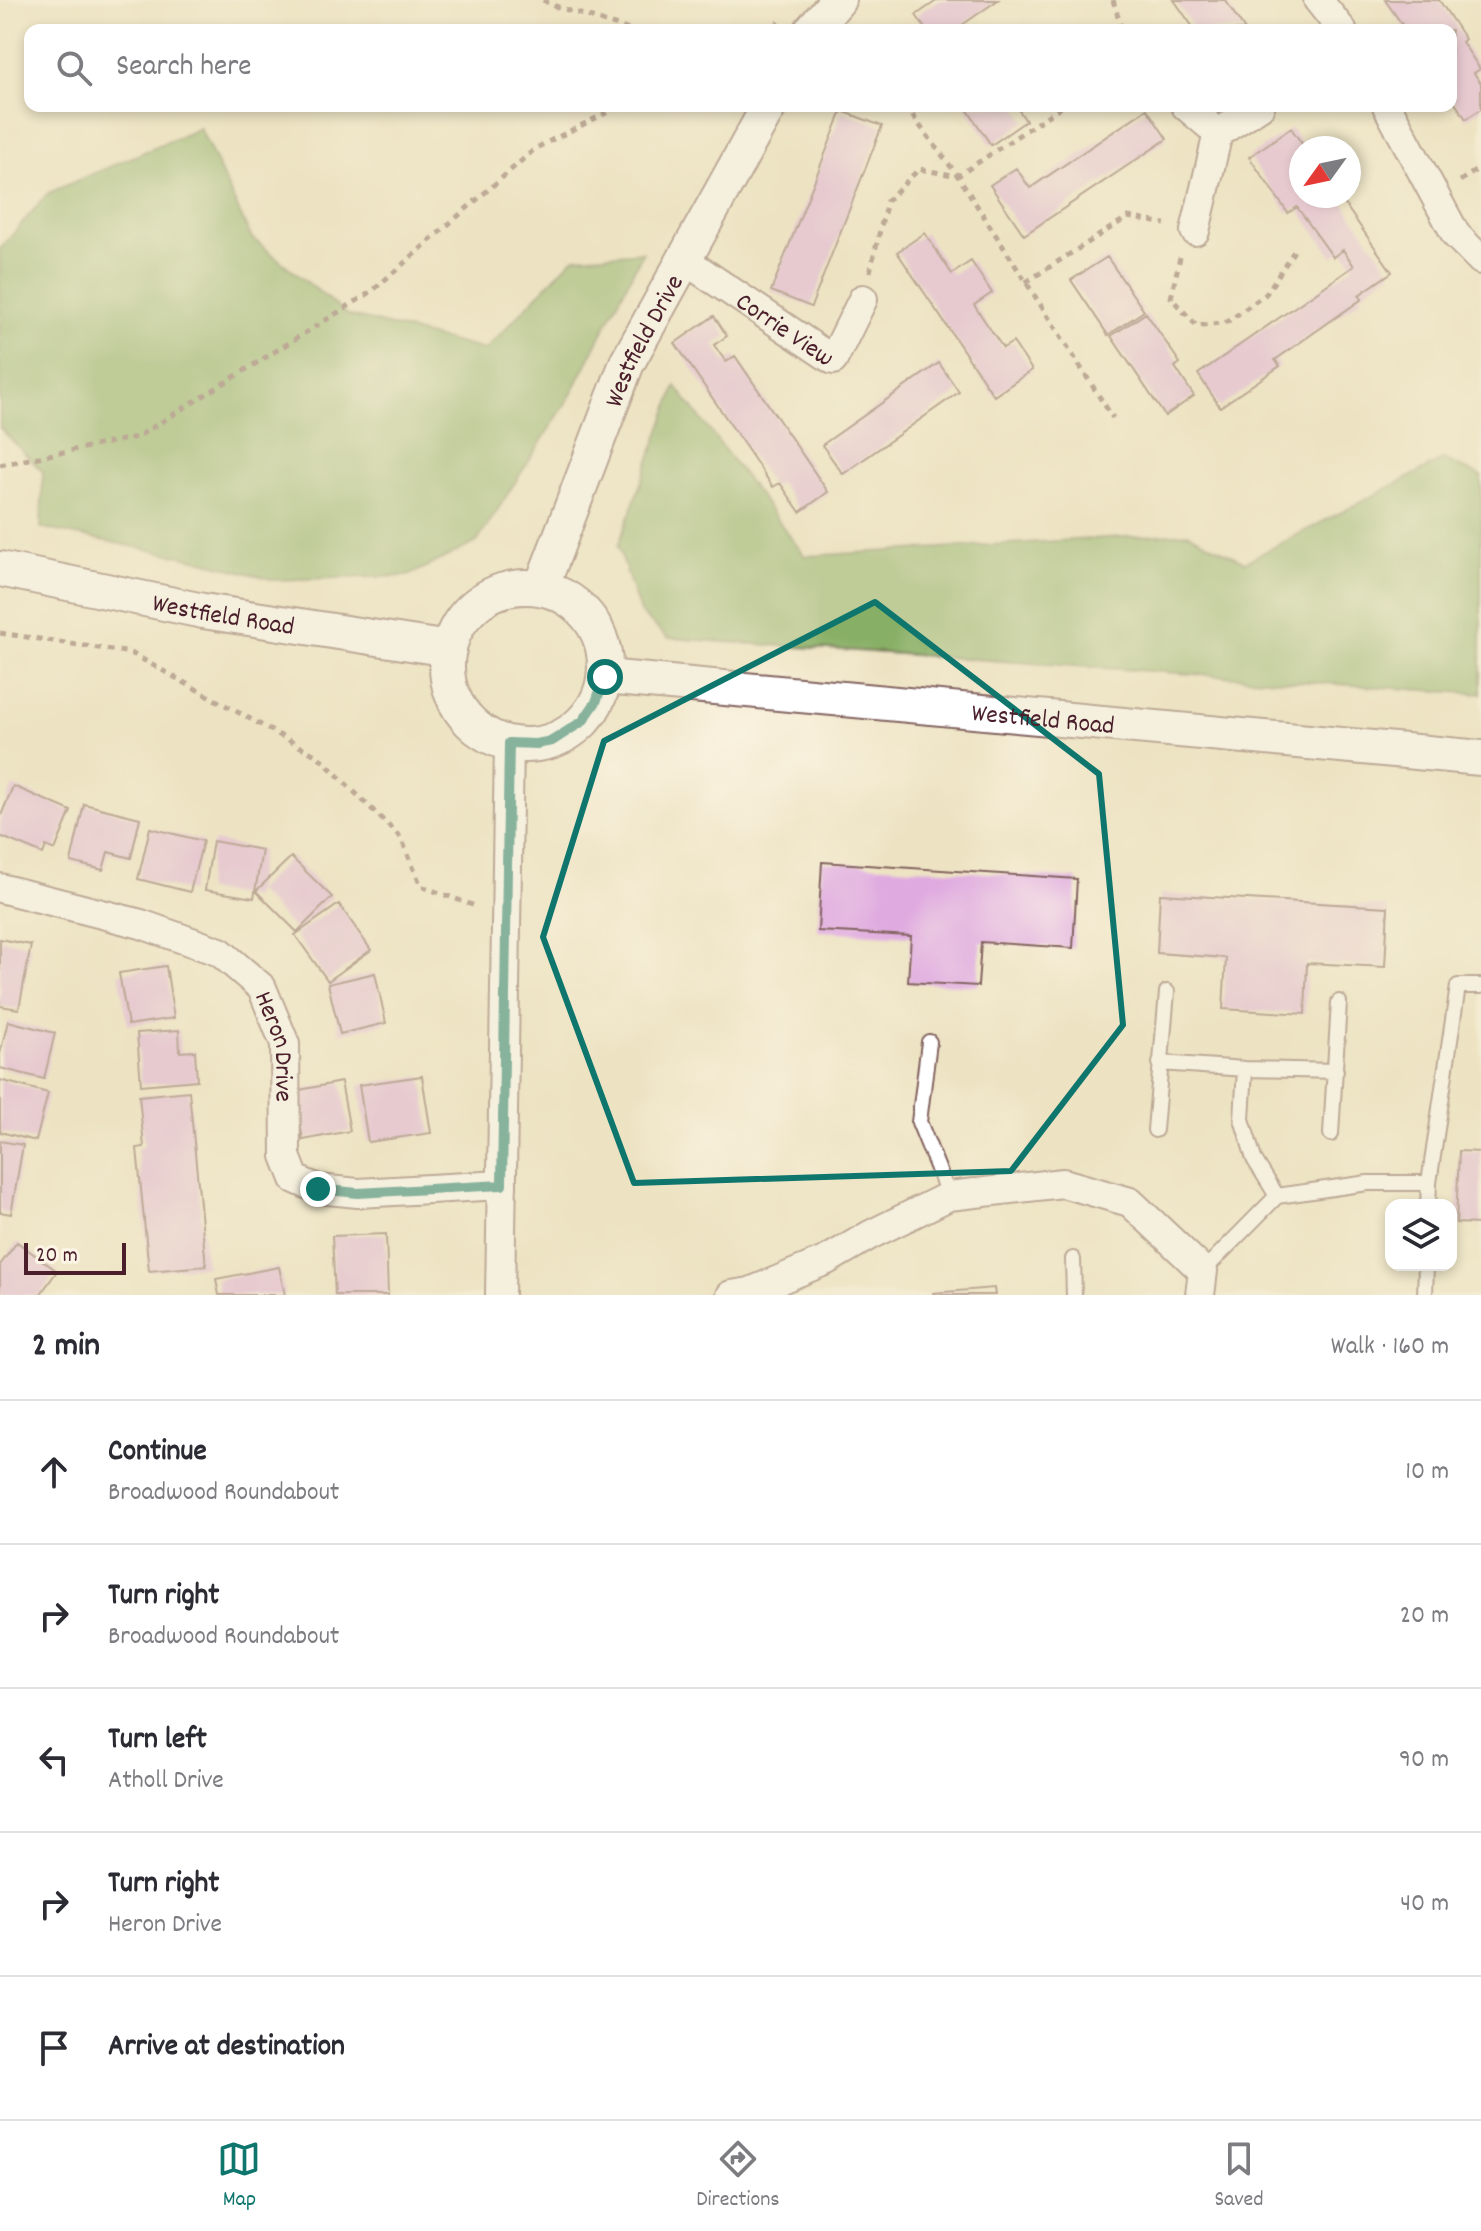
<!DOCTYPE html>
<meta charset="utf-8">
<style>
:root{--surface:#fff;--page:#f7f7f7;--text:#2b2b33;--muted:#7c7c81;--line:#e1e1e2;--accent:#0f766e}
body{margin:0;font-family:Dekko,sans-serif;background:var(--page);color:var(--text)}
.controls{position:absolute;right:24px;bottom:24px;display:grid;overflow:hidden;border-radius:16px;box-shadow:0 4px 12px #0003}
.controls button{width:72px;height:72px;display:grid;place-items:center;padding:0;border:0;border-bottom:2px solid var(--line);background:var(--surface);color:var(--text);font:40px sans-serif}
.compass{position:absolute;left:1289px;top:136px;width:72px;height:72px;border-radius:50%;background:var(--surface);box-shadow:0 4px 12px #0003;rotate:237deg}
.scale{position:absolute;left:24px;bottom:20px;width:102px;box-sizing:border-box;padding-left:8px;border:4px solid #4a1f2b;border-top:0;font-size:22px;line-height:28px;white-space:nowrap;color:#4a1f2b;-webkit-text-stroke:6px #fcf5e5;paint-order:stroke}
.stop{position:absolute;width:24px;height:24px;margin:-18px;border:6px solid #0f766e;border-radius:50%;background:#fff}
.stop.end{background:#0f766e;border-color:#fff;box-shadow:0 2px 8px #0008}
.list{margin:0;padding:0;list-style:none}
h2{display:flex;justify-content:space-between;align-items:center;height:104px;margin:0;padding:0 32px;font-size:34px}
h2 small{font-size:26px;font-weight:400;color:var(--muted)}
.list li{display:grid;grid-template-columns:52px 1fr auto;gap:24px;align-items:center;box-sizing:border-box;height:144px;padding:0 32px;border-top:2px solid var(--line)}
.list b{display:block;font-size:30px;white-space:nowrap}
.list p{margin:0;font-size:26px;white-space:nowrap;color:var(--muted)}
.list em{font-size:26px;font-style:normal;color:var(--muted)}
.icon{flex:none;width:44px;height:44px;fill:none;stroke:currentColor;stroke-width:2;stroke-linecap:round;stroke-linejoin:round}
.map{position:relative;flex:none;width:1481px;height:1295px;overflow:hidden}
.search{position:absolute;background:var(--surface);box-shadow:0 4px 12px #0003;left:24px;right:24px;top:24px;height:88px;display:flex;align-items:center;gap:20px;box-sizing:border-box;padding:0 28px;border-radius:16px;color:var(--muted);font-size:30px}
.sheet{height:824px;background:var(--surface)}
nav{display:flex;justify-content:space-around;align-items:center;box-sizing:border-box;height:112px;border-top:2px solid var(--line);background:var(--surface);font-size:22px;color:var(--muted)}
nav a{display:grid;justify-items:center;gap:4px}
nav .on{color:var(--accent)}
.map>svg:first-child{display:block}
.forest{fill:#87af65;stroke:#686748;stroke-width:2}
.building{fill:#dfaae0}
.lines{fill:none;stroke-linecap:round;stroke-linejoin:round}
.service-casing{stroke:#836460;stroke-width:18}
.minor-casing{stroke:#836460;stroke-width:32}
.tertiary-casing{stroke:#836460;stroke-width:38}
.path{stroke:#836460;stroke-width:5;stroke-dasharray:6 6;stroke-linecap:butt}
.service{stroke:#fff;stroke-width:14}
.minor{stroke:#fff;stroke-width:28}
.tertiary{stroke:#fff;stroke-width:34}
.route{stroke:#0f766e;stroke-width:10}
.marked{fill:none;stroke:#0f766e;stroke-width:6;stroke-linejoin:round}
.labels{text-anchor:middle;stroke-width:6;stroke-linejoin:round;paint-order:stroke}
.street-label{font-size:26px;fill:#4a1f2b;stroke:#fcf5e5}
</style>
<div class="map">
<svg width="1481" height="1295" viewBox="0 0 1481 1295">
<rect width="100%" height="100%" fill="#fcf5e5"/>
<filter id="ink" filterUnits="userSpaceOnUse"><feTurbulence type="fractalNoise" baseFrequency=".0125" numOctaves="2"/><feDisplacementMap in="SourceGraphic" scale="16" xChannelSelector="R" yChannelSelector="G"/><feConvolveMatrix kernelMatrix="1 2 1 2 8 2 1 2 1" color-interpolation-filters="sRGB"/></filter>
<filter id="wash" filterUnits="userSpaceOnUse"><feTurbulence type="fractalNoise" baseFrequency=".006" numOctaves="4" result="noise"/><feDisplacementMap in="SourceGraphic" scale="32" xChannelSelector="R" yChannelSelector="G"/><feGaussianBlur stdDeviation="1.8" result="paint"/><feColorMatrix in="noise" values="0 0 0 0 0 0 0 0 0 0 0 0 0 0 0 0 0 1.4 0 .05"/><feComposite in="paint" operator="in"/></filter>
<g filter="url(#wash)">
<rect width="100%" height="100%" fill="#ede3c3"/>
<path class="forest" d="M200 128 251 237 348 315 485 350 574 257 643 252 571 395 477 542 408 576 274 580 195 559 41 528 43 472 0 428V249L48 193Z
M676 386 805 556 1188 533 1245 562 1444 459 1481 476V694L668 638 640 613 618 546Z"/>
<g id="blocks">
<path class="building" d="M938 0H998L962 25 965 30H926L916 15Z
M1174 0H1225L1245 30H1195Z
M1385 0H1439L1465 39 1462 42 1480 69 1474 73 1481 83V109L1466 119 1451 97V30H1406Z
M965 106H1016L1026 121 991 145Z
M1147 109 1167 139 1024 235 990 185 1016 168 1030 188Z
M842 111 882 126 811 307 771 291Z
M1291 128 1305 148H1301V196H1339L1392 272 1359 295 1362 299 1275 360 1280 366 1220 407 1198 374 1354 266 1343 250 1333 257 1297 207 1288 213 1249 157Z
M925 233 952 274 971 261 992 293 974 305 1003 348 1013 342 1032 370 994 396 897 252Z
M1107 257 1144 311 1108 335 1071 280Z
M1146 313 1180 363 1175 367 1194 396 1165 416 1111 336Z
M714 316 727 336 714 345 726 362 735 356 828 492 800 512 780 483 773 487 675 343Z
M939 363 959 392 843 474 822 445Z
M13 786 71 811 55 850 46 846 43 854 0 836V818Z
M84 804 140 818 131 858 108 852 103 870 71 862Z
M150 828 203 841 190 892 138 879Z
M213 841 262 850 254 898 205 890Z
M291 857 332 897 297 932 256 891Z
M822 862 1077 879 1073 948 981 942 978 986 908 982 911 936 818 931Z
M1160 894 1388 907 1385 967 1307 963 1305 1014 1223 1009 1226 958 1157 953Z
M339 904 371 950 328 981 295 935Z
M0 939 31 945 19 1009 0 1006Z
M166 966 174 1018 128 1025 119 973Z
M375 973 386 1023 340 1034 328 984Z
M8 1021 55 1033 44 1079 0 1068V1054Z
M179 1030 180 1052 195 1051 197 1080 141 1085 137 1033Z
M422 1076 431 1133 368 1142 359 1085Z
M0 1080 48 1093 36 1141 0 1132Z
M341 1082 350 1131 303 1140 294 1091Z
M189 1091 206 1266 149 1271 137 1148 144 1147 139 1096Z
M0 1141 23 1145 11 1214 0 1212Z
M1459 1151 1481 1152V1224L1456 1223Z
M386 1234 388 1295H335L332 1236Z
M17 1242 57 1271 40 1295H0V1265Z
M279 1267 285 1295H219L216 1279Z
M994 1288 995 1295H933V1293Z"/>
</g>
</g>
<g filter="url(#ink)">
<use href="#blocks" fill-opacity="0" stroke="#836460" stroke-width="2"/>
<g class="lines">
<defs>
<path id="service" d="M929 1042 919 1122 949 1196
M1160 1063 1245 1069 1242 1119 1254 1159 1277 1196
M1245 1069 1336 1071
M1155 1130 1167 992
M1331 1134 1339 1002
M1429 1183 1458 986H1481
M1073 1259 1074 1295
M1203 1271 1277 1196 1368 1183H1429L1428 1205
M1425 1295 1426 1265"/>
<g id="minor">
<path d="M1318 0 1342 30"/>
<path d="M1186 106 1218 133"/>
<path d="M1387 106 1456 235 1481 260"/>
<path d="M1195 231 1218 133 1260 106"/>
<path id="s1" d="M683 259 833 360 863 299"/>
<path id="s2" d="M0 888 141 924 220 952 262 988 285 1044 286 1156 295 1179 318 1189 358 1193 502 1185"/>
<path d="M500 1295 509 743"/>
<path d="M731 1295 750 1292 827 1260 870 1235 949 1196 1063 1183 1130 1202 1203 1271 1200 1295"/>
</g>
<g id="tertiary">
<path d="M812 30 838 0"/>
<path id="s3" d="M0 569 203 611 449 649"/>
<circle cx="526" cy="666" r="79"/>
<path id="s4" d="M541 588 627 363 769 106"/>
<path id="s5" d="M605 677 1481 758"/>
</g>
</defs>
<use href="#service" class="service-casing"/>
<use href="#minor" class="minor-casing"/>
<use href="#tertiary" class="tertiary-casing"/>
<path class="path" d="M543 0 555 6 630 30
M1113 0 1122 30
M767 30 779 22
M905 106 958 176 1113 418
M1460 181 1481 167
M1180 257 1171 298 1197 326 1227 322 1266 294 1294 251
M870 272 887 201 919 169 958 176 1062 106
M1026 282 1128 217 1165 224
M0 465 137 437 371 292 536 148 620 106
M0 633 131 653 319 757 401 838 421 886 475 906"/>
<use href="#service" class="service"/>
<use href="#minor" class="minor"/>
<use href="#tertiary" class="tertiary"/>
</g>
</g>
<g class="lines" filter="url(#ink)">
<path class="route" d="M318 1189 358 1193 502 1185 509 743 536 744 552 741 583 721 596 702 605 677"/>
</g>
<path d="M0 0H1481V1295H0ZM875 602 1099 774 1123 1025 1011 1171 634 1183 543 937 604 741Z" fill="#ede3c3" fill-opacity=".55" fill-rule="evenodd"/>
<path class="marked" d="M875 602 1099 774 1123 1025 1011 1171 634 1183 543 937 604 741Z"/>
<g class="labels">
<g class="street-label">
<text dy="9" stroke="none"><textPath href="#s1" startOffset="124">Corrie View</textPath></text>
<text dy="9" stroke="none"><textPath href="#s4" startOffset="268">Westfield Drive</textPath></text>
<text dy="9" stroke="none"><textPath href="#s3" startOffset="228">Westfield Road</textPath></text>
<text dy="9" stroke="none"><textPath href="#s5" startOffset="440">Westfield Road</textPath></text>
<text dy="9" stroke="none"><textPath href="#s2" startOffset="346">Heron Drive</textPath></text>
</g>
</g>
</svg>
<div class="controls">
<button><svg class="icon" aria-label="layers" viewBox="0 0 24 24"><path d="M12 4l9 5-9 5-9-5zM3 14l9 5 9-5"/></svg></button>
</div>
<svg class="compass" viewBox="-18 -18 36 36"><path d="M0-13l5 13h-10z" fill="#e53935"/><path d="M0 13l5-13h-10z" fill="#7c7c81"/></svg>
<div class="scale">20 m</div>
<div class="stop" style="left:605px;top:677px"></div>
<div class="stop end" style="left:318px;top:1189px"></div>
<div class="search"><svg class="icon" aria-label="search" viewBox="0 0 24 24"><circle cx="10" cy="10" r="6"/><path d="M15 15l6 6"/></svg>Search here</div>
</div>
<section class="sheet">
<h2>2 min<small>Walk · 160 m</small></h2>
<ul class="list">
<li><svg class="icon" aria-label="ahead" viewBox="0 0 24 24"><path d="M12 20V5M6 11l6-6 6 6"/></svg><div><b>Continue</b><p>Broadwood Roundabout</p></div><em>10 m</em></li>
<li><svg class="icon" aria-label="right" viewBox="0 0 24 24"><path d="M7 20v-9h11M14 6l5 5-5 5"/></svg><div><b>Turn right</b><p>Broadwood Roundabout</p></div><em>20 m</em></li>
<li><svg class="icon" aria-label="left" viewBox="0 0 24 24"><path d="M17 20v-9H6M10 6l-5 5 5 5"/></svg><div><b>Turn left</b><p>Atholl Drive</p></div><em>90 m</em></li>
<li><svg class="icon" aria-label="right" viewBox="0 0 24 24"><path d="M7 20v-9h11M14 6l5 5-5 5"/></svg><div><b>Turn right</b><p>Heron Drive</p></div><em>40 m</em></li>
<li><svg class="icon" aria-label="arrive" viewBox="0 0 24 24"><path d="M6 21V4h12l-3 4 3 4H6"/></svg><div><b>Arrive at destination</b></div></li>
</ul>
</section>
<nav>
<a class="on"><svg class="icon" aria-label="map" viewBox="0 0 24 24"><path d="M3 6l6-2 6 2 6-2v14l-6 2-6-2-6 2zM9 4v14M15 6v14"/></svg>Map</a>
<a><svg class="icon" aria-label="directions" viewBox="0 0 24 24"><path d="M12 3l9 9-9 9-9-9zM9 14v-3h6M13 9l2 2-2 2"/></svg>Directions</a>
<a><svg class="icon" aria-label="saved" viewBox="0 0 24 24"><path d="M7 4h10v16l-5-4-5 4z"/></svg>Saved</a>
</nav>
